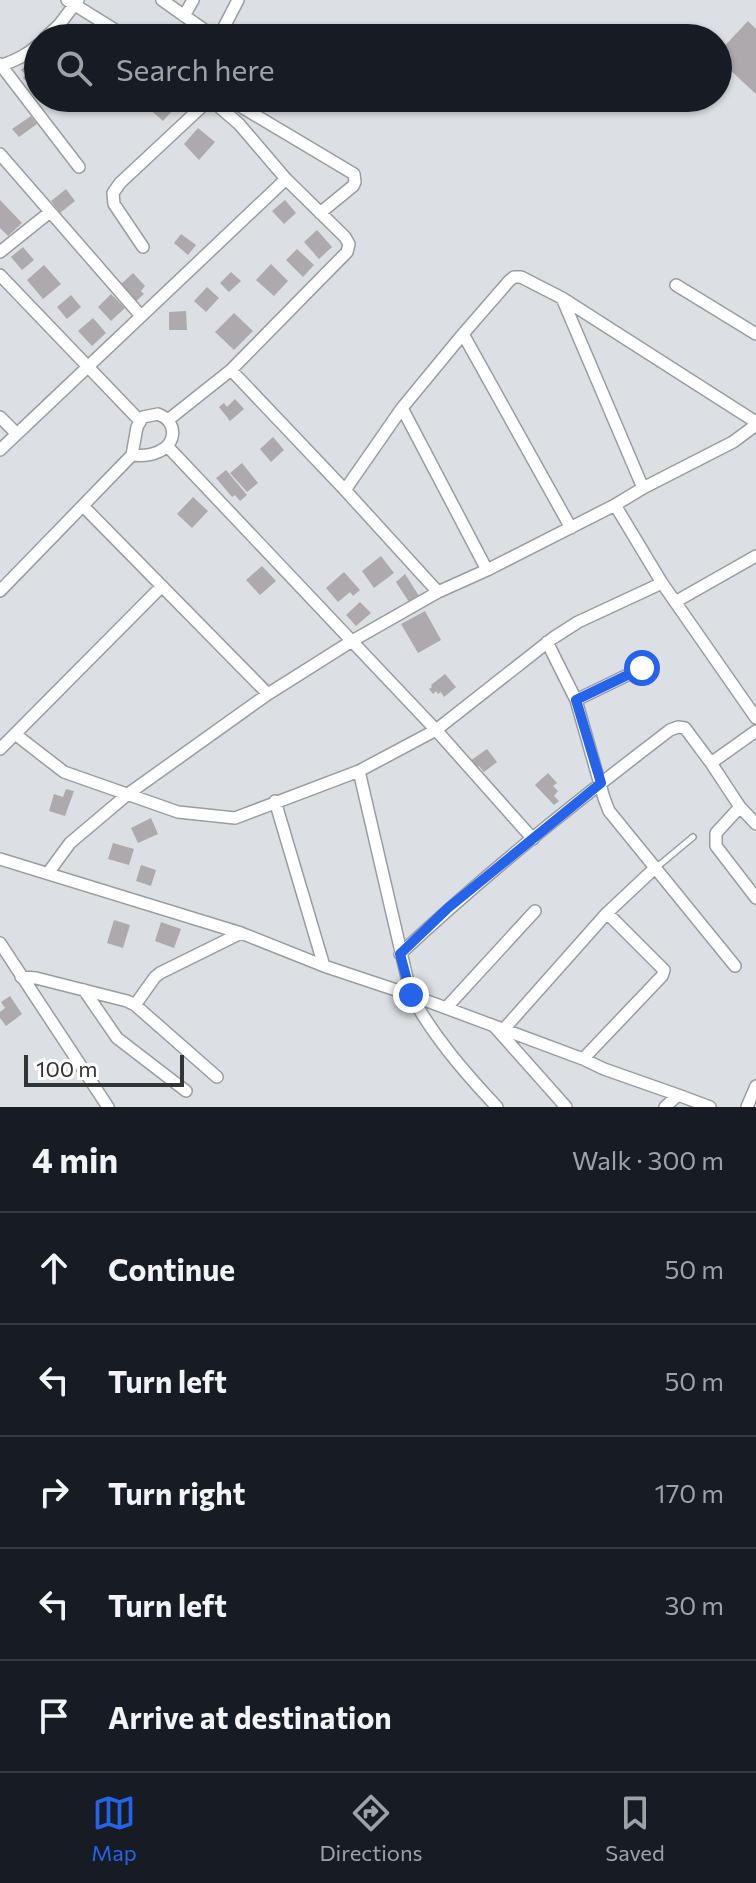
<!DOCTYPE html>
<meta charset="utf-8">
<style>
:root{--surface:#171b24;--page:#20242c;--text:#f1f3f6;--muted:#9ea1a6;--line:#363941;--accent:#2563eb}
body{margin:0;font-family:Commissioner,sans-serif;background:var(--page);color:var(--text)}
.scale{position:absolute;left:24px;bottom:20px;width:160px;box-sizing:border-box;padding-left:8px;border:4px solid #333436;border-top:0;font-size:22px;line-height:28px;white-space:nowrap;color:#333436;-webkit-text-stroke:6px #fff;paint-order:stroke}
.stop{position:absolute;width:24px;height:24px;margin:-18px;border:6px solid #2563eb;border-radius:50%;background:#fff}
.stop.end{background:#2563eb;border-color:#fff;box-shadow:0 2px 8px #0008}
.list{margin:0;padding:0;list-style:none}
h2{display:flex;justify-content:space-between;align-items:center;height:104px;margin:0;padding:0 32px;font-size:34px}
h2 small{font-size:26px;font-weight:400;color:var(--muted)}
.list li{display:grid;grid-template-columns:52px 1fr auto;gap:24px;align-items:center;box-sizing:border-box;height:112px;padding:0 32px;border-top:2px solid var(--line)}
.list b{display:block;font-size:30px;white-space:nowrap}
.list em{font-size:26px;font-style:normal;color:var(--muted)}
.icon{flex:none;width:44px;height:44px;fill:none;stroke:currentColor;stroke-width:2;stroke-linecap:round;stroke-linejoin:round}
.map{position:relative;flex:none;width:756px;height:1107px;overflow:hidden}
.search{position:absolute;background:var(--surface);box-shadow:0 2px 6px #0004;left:24px;right:24px;top:24px;height:88px;display:flex;align-items:center;gap:20px;box-sizing:border-box;padding:0 28px;border-radius:44px;color:var(--muted);font-size:30px}
.sheet{height:664px;background:var(--surface)}
nav{display:flex;justify-content:space-around;align-items:center;box-sizing:border-box;height:112px;border-top:2px solid var(--line);background:var(--surface);font-size:22px;color:var(--muted)}
nav a{display:grid;justify-items:center;gap:4px}
nav .on{color:var(--accent)}
.map>svg:first-child{display:block}
.building{fill:#aea9ac}
.lines{fill:none;stroke-linecap:round;stroke-linejoin:round}
.service-casing{stroke:#9a9da0;stroke-width:8}
.minor-casing{stroke:#9a9da0;stroke-width:14}
.service{stroke:#fff;stroke-width:5}
.minor{stroke:#fff;stroke-width:11}
.route{stroke:#2563eb;stroke-width:10}
</style>
<div class="map">
<svg width="756" height="1107" viewBox="0 0 756 1107">
<rect width="100%" height="100%" fill="#dcdfe3"/>
<path class="building" d="M748 21 756 29V94L718 59V53Z
M68 25 80 32 82 29 92 35 91 38H61Z
M33 59 38 65V82L33 88 23 78 26 75 21 70Z
M137 98H159L173 110 163 121Z
M31 116 37 124 19 137 12 129Z
M198 128 215 142 199 160 184 144Z
M66 189 75 201 60 213 51 201Z
M0 200 22 223 8 236 0 228Z
M285 200 296 213 284 224 272 211Z
M317 230 332 247 319 259 304 242Z
M181 234 196 245 188 255 174 243Z
M23 247 34 260 22 270 11 257Z
M297 249 314 265 303 277 286 260Z
M271 264 288 281 274 296 256 280Z
M44 265 61 284 43 299 27 280Z
M231 272 241 281 229 292 220 283Z
M133 273 145 286 141 291 144 294 134 303 119 286Z
M207 287 219 298 206 312 194 301Z
M111 294 125 308 111 321 98 307Z
M71 295 81 307 67 319 57 307Z
M186 311 187 330H169V312Z
M234 313 253 331 234 350 215 332Z
M93 318 106 333 92 346 78 331Z
M235 399 244 409 230 421 219 407 224 403 227 407Z
M273 437 284 450 271 462 260 449Z
M242 463 258 483 247 492 230 473Z
M226 470 247 495 240 501 235 495 232 497 216 478Z
M193 497 208 511 192 528 177 514Z
M381 556 394 573 374 588 362 571Z
M262 566 276 581 260 595 246 580Z
M344 572 360 590 353 596 350 592 338 602 326 588Z
M405 574 419 596 409 602 396 582Z
M360 602 371 613 356 626 346 615Z
M425 611 441 640 418 653 401 624Z
M445 674 456 687 444 697 441 692 438 694 436 691 433 694 429 689 432 687 431 685Z
M487 749 497 762 484 772 479 766 475 769 470 761Z
M548 773 557 783 553 786 558 791 554 796 559 801 554 805 535 785Z
M66 789 74 791 65 816 49 811 54 794 63 797Z
M151 818 158 834 138 843 131 828Z
M113 843 134 849 129 865 108 859Z
M141 865 156 870 151 886 136 881Z
M114 920 130 925 123 948 107 943Z
M161 922 181 929 174 948 155 941Z
M10 996 22 1014 6 1026 0 1018V1012L5 1008 1 1002Z"/>
<g class="lines">
<defs>
<path id="service" d="M657 867 693 837"/>
<path id="minor" d="M67 0 128 38
M162 0 213 36 221 33 238 0
M184 16 193 0
M45 38 59 25 78 0
M0 64 79 167
M0 66C15 60 26 56 38 45
M235 103 354 174 355 182 353 186 320 213
M0 154 141 316
M143 247 114 204 113 193 120 183 210 99
M0 252 50 212
M0 275 140 421
M676 285 756 334
M562 298 643 488
M463 334 509 281 514 277H521L562 298 756 422
M231 370 345 490 402 408 463 334 571 528
M402 408 487 570
M0 417 16 433
M168 420 231 370 347 252 349 244 345 237 286 179 239 124 209 98
M0 450 286 179
M345 490 438 592
M615 505 662 583 756 718
M83 506 268 694
M0 591 132 455 137 427 143 417 158 414C178 422 177 444 158 452 149 456 141 456 132 455
M675 602 756 556
M547 642 576 700 642 668
M576 700 604 798 609 811 735 966
M15 734 162 586
M0 749 15 734 64 772 178 812 235 818 359 771 436 730 168 447
M711 763 756 731
M359 771 411 995C433 1036 465 1073 497 1107
M275 801 324 966
M740 807 756 824
M533 839 436 730 553 638 578 622 662 583
M0 859 241 933 324 966 411 995 583 1059 604 1069 678 1095
M48 873 70 843 128 794 268 694 352 641 438 592 487 570 615 505 643 488 733 442 756 425
M607 913 656 867
M0 943 108 1107
M400 954C485 874 577 801 670 730L678 727 685 728 711 763 740 807 716 833V846L756 898
M21 977 36 978 127 1001 135 1005 217 1077
M84 990 117 1038 186 1091
M135 1005 155 977 160 973 241 933
M446 1008 535 911
M495 1027 566 1107
M504 1029 607 913 664 970 662 976 583 1059
M665 1107 678 1095 710 1107
M747 1107 756 1086"/>
</defs>
<use href="#service" class="service-casing"/>
<use href="#minor" class="minor-casing"/>
<use href="#service" class="service"/>
<use href="#minor" class="minor"/>
</g>
<g class="lines">
<path class="route" d="M411 995 400 954 448 908 601 783 576 700 642 668"/>
</g>
</svg>
<div class="scale">100 m</div>
<div class="stop" style="left:642px;top:668px"></div>
<div class="stop end" style="left:411px;top:995px"></div>
<div class="search"><svg class="icon" aria-label="search" viewBox="0 0 24 24"><circle cx="10" cy="10" r="6"/><path d="M15 15l6 6"/></svg>Search here</div>
</div>
<section class="sheet">
<h2>4 min<small>Walk · 300 m</small></h2>
<ul class="list">
<li><svg class="icon" aria-label="ahead" viewBox="0 0 24 24"><path d="M12 20V5M6 11l6-6 6 6"/></svg><div><b>Continue</b></div><em>50 m</em></li>
<li><svg class="icon" aria-label="left" viewBox="0 0 24 24"><path d="M17 20v-9H6M10 6l-5 5 5 5"/></svg><div><b>Turn left</b></div><em>50 m</em></li>
<li><svg class="icon" aria-label="right" viewBox="0 0 24 24"><path d="M7 20v-9h11M14 6l5 5-5 5"/></svg><div><b>Turn right</b></div><em>170 m</em></li>
<li><svg class="icon" aria-label="left" viewBox="0 0 24 24"><path d="M17 20v-9H6M10 6l-5 5 5 5"/></svg><div><b>Turn left</b></div><em>30 m</em></li>
<li><svg class="icon" aria-label="arrive" viewBox="0 0 24 24"><path d="M6 21V4h12l-3 4 3 4H6"/></svg><div><b>Arrive at destination</b></div></li>
</ul>
</section>
<nav>
<a class="on"><svg class="icon" aria-label="map" viewBox="0 0 24 24"><path d="M3 6l6-2 6 2 6-2v14l-6 2-6-2-6 2zM9 4v14M15 6v14"/></svg>Map</a>
<a><svg class="icon" aria-label="directions" viewBox="0 0 24 24"><path d="M12 3l9 9-9 9-9-9zM9 14v-3h6M13 9l2 2-2 2"/></svg>Directions</a>
<a><svg class="icon" aria-label="saved" viewBox="0 0 24 24"><path d="M7 4h10v16l-5-4-5 4z"/></svg>Saved</a>
</nav>
